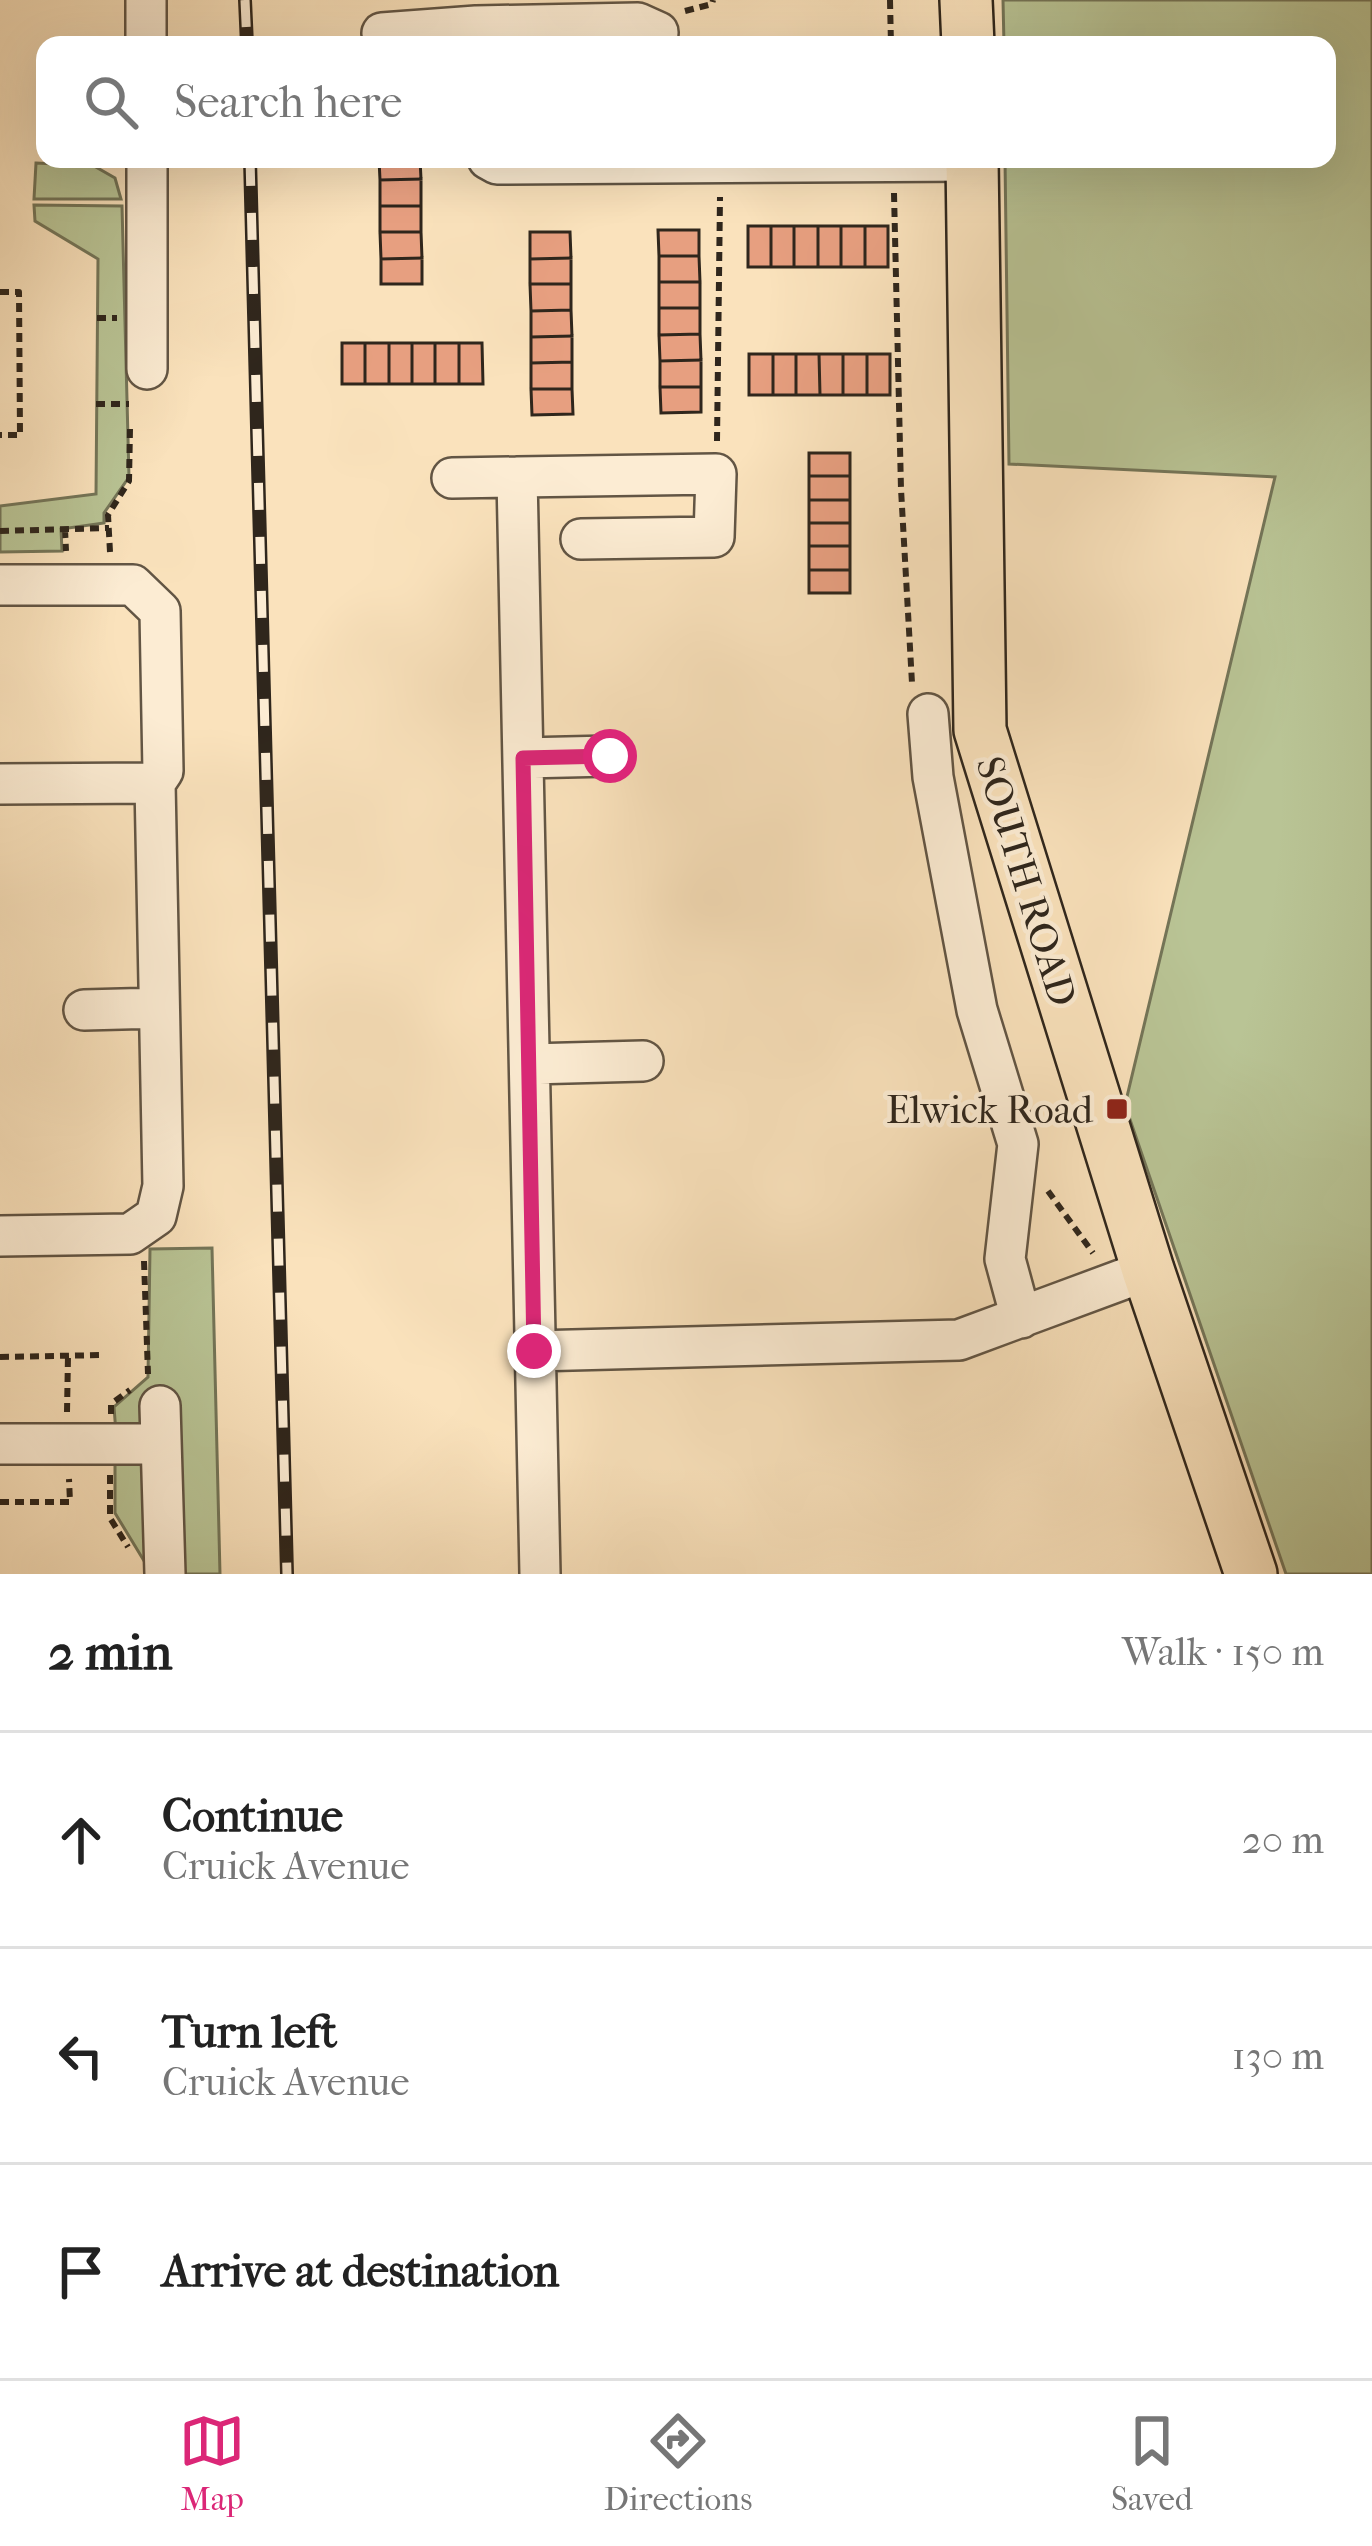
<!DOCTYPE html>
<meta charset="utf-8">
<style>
:root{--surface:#fff;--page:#f6f6f6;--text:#222;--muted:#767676;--line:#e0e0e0;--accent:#db2777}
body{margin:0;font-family:"IM FELL French Canon",serif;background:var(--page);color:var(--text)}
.stop{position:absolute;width:36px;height:36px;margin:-27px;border:9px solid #db2777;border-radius:50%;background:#fff}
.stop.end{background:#db2777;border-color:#fff;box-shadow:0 3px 12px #0008}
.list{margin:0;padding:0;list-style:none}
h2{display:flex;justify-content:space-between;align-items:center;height:156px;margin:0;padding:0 48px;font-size:51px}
h2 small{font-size:39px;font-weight:400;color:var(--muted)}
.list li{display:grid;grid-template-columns:78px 1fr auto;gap:36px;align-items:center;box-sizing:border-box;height:216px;padding:0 48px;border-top:3px solid var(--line)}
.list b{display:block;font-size:45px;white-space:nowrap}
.list p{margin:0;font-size:39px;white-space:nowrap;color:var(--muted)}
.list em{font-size:39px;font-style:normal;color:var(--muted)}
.icon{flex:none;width:66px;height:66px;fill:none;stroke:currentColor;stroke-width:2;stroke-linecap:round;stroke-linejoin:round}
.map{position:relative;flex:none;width:1372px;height:1574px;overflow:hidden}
.search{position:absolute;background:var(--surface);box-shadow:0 12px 48px #0002;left:36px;right:36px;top:36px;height:132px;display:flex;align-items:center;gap:30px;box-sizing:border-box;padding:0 42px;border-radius:24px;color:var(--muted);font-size:45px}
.sheet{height:804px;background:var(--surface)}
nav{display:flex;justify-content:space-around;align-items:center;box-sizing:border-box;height:168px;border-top:3px solid var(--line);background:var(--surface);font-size:33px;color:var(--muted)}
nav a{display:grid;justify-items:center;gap:6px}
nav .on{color:var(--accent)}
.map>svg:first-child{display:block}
.green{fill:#b9c495;stroke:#747558;stroke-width:3}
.building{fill:#e79f80;stroke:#2f261c;stroke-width:3}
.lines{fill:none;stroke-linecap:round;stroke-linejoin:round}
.minor-casing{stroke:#625544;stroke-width:44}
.major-casing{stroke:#2f261c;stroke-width:56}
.path{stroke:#2f261c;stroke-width:6;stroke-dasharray:9 6;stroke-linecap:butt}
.minor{stroke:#fcecd3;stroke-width:39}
.major{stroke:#fae2bc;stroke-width:51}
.rail-casing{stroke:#2f261c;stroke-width:14}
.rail{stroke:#fcecd3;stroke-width:9;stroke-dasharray:27;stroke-linecap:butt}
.route{stroke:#db2777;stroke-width:15}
.poi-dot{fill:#8f2418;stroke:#fcecd3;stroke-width:4.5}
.labels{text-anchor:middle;stroke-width:9;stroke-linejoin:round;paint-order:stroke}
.street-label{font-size:39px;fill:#2f261c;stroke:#fcecd3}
.poi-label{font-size:39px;fill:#2f261c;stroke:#fcecd3;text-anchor:end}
</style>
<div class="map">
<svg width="1372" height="1574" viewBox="0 0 1372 1574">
<rect width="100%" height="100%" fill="#fae2bc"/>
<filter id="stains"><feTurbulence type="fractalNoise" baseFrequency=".00167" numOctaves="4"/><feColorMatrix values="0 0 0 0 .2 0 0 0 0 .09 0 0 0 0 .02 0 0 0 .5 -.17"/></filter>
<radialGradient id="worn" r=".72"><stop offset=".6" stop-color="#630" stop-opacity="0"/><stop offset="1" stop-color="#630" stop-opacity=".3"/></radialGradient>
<path class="green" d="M1003 0H1372V1574H1286L1125 1105 1275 477 1009 464 1005 159H1327V45H1004Z
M36 163 94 166 115 178 121 199H34Z
M34 205 122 206 129 477 104 513V523L61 529 62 551 0 552V506L96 494 98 259 35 221Z
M212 1248 220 1574H180L142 1425 116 1433 114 1407 148 1377 150 1249Z
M135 1455 146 1469 152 1574 115 1513V1456Z"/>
<path class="building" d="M379 159H420L421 179 380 180Z
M421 179V206H380V180Z
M380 206H421V232H380Z
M748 226H771V267H748Z
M771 226H794V267H771Z
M794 226H818V267H794Z
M818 226H841V267H818Z
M841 226H865V267H841Z
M865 226H888V267H865Z
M658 230H699V256H659Z
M380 232H421L422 258 381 259Z
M530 232H570L571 258 530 259Z
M659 256H699L700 282H659Z
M422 258V284H381V259Z
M571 258V284H530V259Z
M659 282H700V308H659Z
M530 284H571V310L531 311Z
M659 308H700V334L659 335Z
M571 310 572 336 531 337V311Z
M700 334 701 360 660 361 659 335Z
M572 336V362L531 363V337Z
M342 343H365V384H342Z
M365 343H389V384H365Z
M389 343H412V384H389Z
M412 343H435V384H412Z
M435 343H459V384H435Z
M459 343H482L483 384H459Z
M749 354H773V395H749Z
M773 354H796V395H773Z
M796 354H819L820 395H796Z
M819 354H843V395H820Z
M843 354H867V395H843Z
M867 354H890V395H867Z
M701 360V387H660V361Z
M572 362V389H531V363Z
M660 387H701V412L661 413Z
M531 389H572L573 414 532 415Z
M809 453H850V476H809Z
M809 476H850V500H809Z
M809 500H850V523H809Z
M809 523H850V546H809Z
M809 546H850V570H809Z
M809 570H850V593H809Z"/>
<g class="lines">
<defs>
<path id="minor" d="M146 0V45
M382 33 476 26
M476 45V26L638 23 658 32 657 45
M147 159V369
M488 159 497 164 973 161
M452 478 517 477
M0 585H133L160 611 163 771 155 783
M928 714 933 777 977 1010 1018 1144 1005 1259 1021 1318
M523 758 610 756
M0 784 155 783 163 1186 156 1216 130 1234 0 1236
M84 1010 159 1008
M530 1064 643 1061
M534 1351 959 1340 1148 1270
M160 1406 165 1574
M0 1444H161
M540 1574 517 477 716 474 714 537 581 539"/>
<path id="major" d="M966 0 968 45
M972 159 980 730 1148 1270 1251 1574"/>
</defs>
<use href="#minor" class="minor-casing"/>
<use href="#major" class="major-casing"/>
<path class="path" d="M890 0 891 45
M685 11 712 4 713 0
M894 193 901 489 912 683
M0 292H19L20 435H0
M97 318H117
M96 404H129
M717 441 720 197
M65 529 66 551
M0 531 109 528
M110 552 108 515 129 481 130 429
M1048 1191 1093 1253
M144 1261 148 1374
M0 1357 104 1355
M67 1412 68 1356
M111 1414V1404L130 1390
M110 1475V1518L128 1547
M0 1502H70L69 1479"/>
<use href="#minor" class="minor"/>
<use href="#major" class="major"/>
<defs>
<path id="rail" d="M245 0 247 45
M250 159 287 1574"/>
</defs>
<use href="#rail" class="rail-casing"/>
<use href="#rail" class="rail"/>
</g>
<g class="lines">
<path class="route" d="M534 1351 523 758 610 756"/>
</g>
<rect class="poi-dot" x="1105" y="1097" width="24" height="24" rx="6"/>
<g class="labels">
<g class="street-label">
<text transform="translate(1027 881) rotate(73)" y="14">SOUTH ROAD</text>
</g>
<g class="poi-label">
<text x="1093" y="1123">Elwick Road</text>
</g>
</g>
<rect width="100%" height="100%" filter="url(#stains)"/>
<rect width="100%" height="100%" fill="url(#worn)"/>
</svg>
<div class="stop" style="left:610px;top:756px"></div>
<div class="stop end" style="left:534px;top:1351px"></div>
<div class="search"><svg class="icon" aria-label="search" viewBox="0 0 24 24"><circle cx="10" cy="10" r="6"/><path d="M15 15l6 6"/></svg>Search here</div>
</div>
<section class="sheet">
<h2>2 min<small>Walk · 150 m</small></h2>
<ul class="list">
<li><svg class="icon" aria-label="ahead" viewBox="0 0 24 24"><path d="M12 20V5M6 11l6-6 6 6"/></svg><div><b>Continue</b><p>Cruick Avenue</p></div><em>20 m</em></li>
<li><svg class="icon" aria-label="left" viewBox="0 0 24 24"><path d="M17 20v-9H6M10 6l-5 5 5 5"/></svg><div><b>Turn left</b><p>Cruick Avenue</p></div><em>130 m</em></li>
<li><svg class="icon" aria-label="arrive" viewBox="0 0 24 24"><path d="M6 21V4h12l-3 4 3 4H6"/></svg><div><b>Arrive at destination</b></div></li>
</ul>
</section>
<nav>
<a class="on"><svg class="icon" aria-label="map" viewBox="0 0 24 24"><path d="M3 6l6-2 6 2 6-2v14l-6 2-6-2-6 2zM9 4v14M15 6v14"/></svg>Map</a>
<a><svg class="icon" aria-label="directions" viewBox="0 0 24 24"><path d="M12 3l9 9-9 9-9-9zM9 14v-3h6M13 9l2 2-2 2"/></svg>Directions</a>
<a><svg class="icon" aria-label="saved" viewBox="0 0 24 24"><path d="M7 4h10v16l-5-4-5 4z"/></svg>Saved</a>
</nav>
